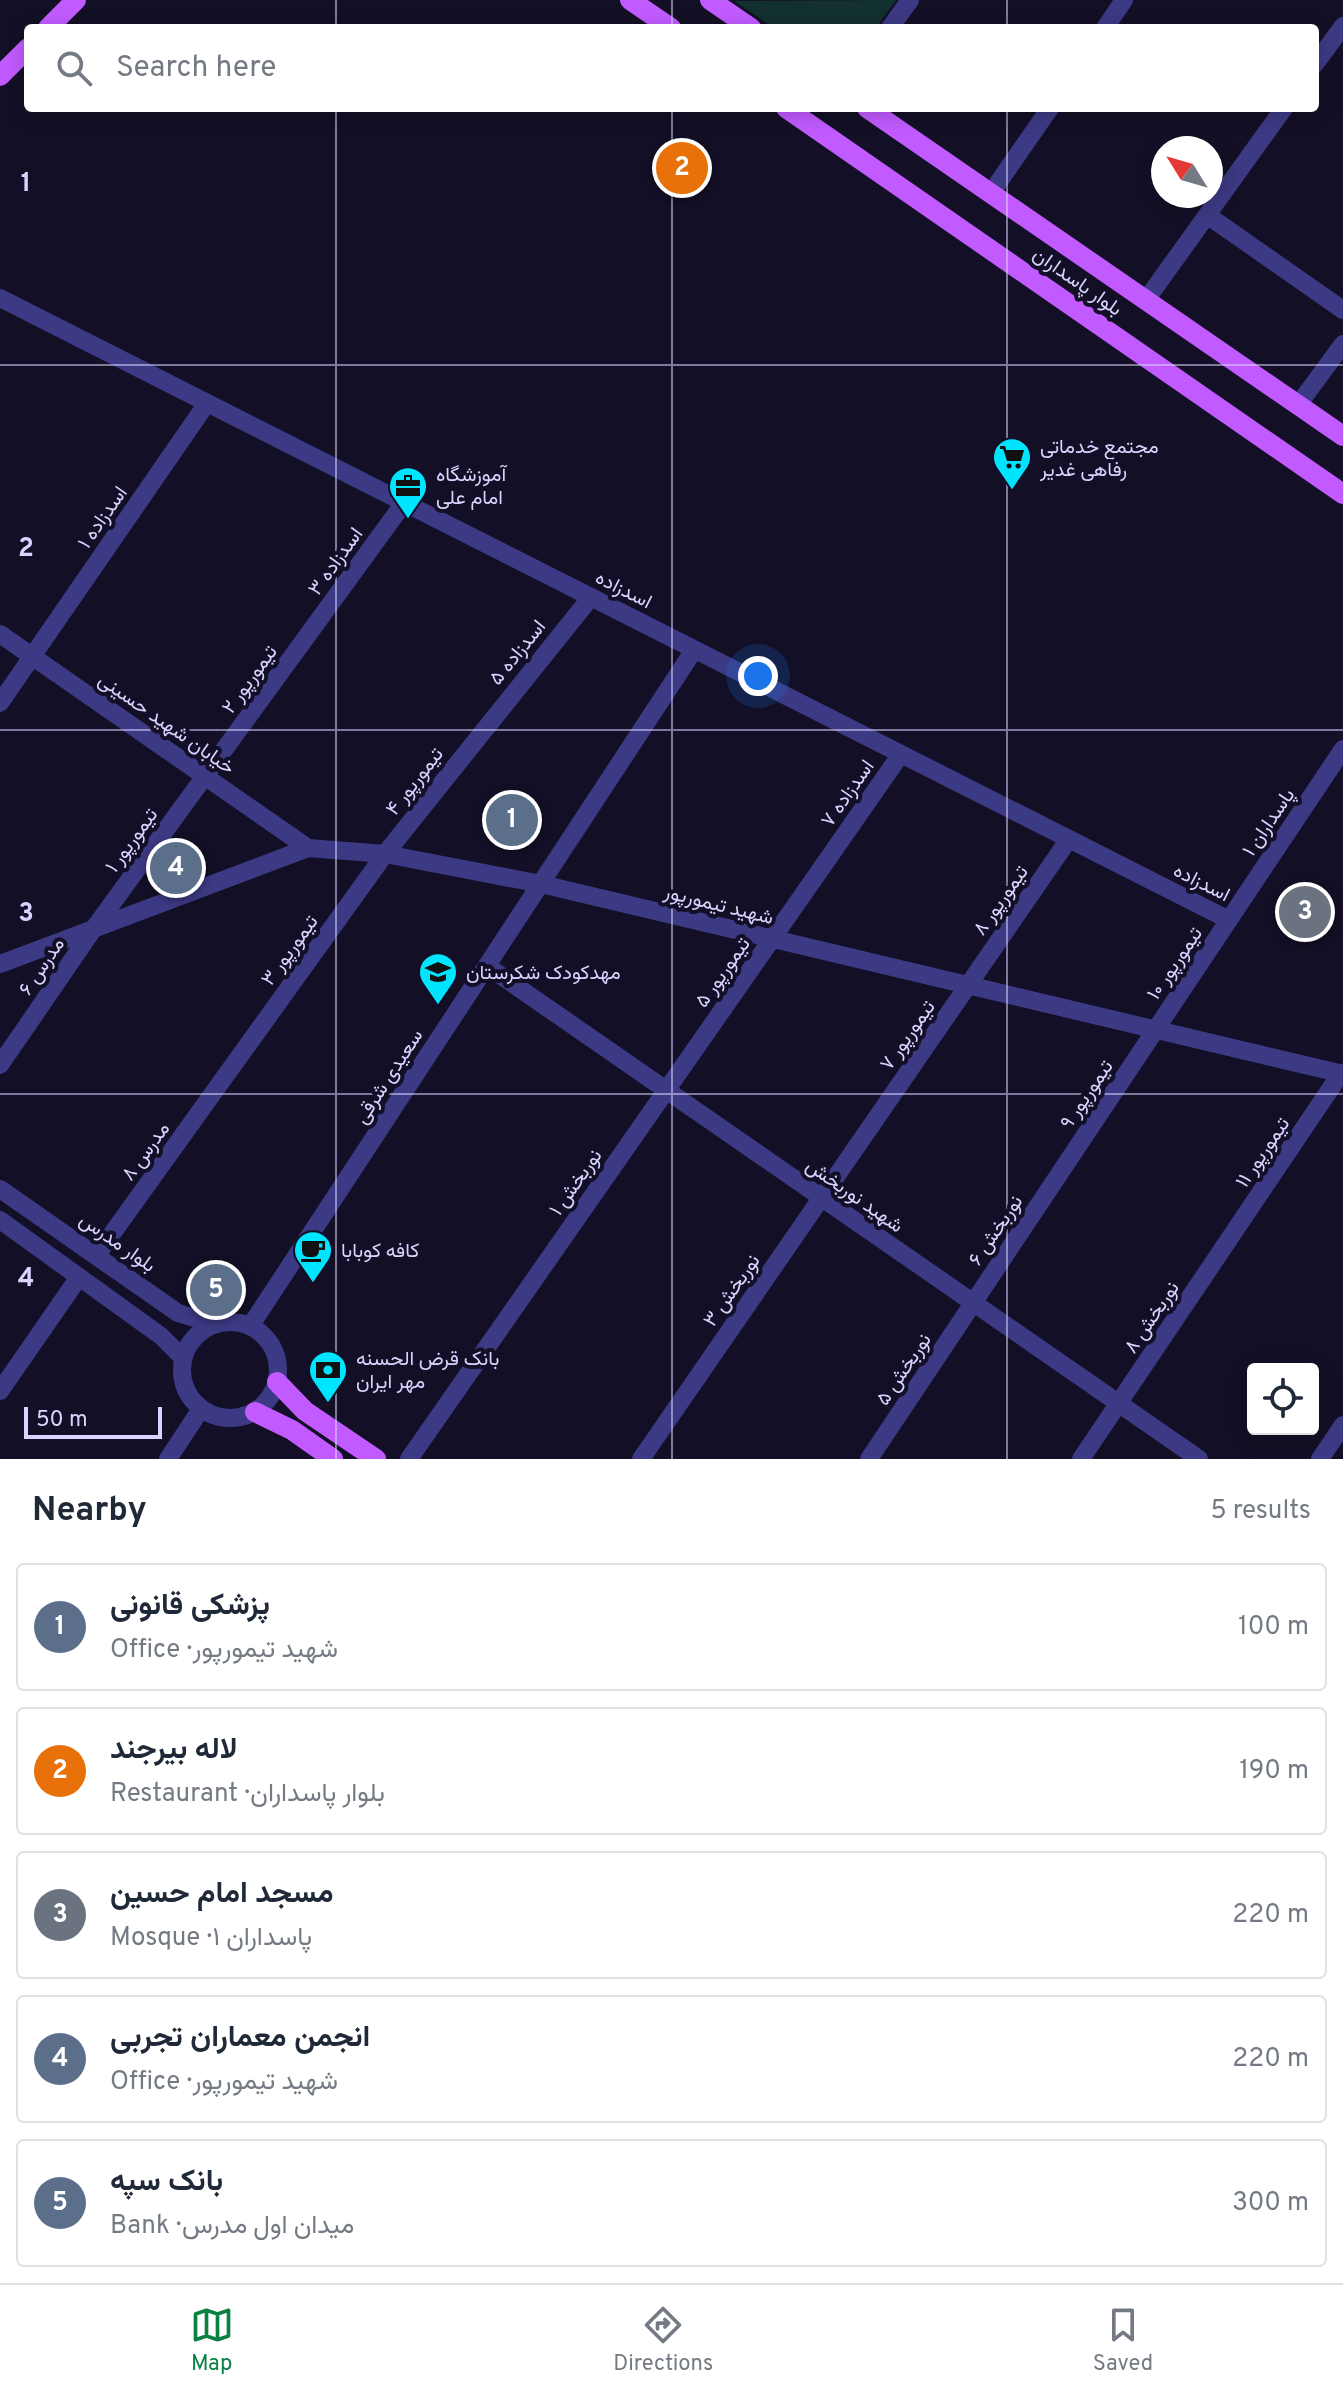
<!DOCTYPE html>
<meta charset="utf-8">
<style>
:root{--surface:#fff;--page:#f2f2f3;--text:#1f2937;--muted:#747a83;--line:#e0e1e3;--accent:#0b8043}
body{margin:0;font-family:Overpass,Vazirmatn,sans-serif;background:var(--page);color:var(--text)}
.controls{position:absolute;right:24px;bottom:24px;display:grid;overflow:hidden;border-radius:8px;box-shadow:0 4px 20px #0003}
.controls button{width:72px;height:72px;display:grid;place-items:center;padding:0;border:0;border-bottom:2px solid var(--line);background:var(--surface);color:var(--text);font:40px sans-serif}
.compass{position:absolute;left:1151px;top:136px;width:72px;height:72px;border-radius:50%;background:var(--surface);box-shadow:0 4px 20px #0003;rotate:307deg}
.scale{position:absolute;left:24px;bottom:20px;width:138px;box-sizing:border-box;padding-left:8px;border:4px solid #d9d4ff;border-top:0;font-size:22px;line-height:28px;white-space:nowrap;color:#d9d4ff;-webkit-text-stroke:6px #130f26;paint-order:stroke}
.you{position:absolute;left:758px;top:676px;width:28px;height:28px;margin:-20px;border:6px solid #fff;border-radius:50%;background:#1a73e8;box-shadow:0 0 0 12px #1a73e833}
.badge{display:grid;place-items:center;width:52px;height:52px;border-radius:50%;background:var(--accent);color:#fff;font-size:26px;font-weight:700}
.pin{position:absolute;translate:-50% -50%;border:4px solid #fff;box-shadow:0 2px 8px #0006}
.list{margin:0;padding:0;list-style:none}
h2{display:flex;justify-content:space-between;align-items:center;height:104px;margin:0;padding:0 32px;font-size:34px}
h2 small{font-size:26px;font-weight:400;color:var(--muted)}
.list li{display:grid;grid-template-columns:52px 1fr auto;gap:24px;align-items:center;box-sizing:border-box;height:128px;margin:0 16px 16px;padding:0 16px;border:2px solid var(--line);border-radius:8px}
.list b{display:block;font-size:30px;white-space:nowrap}
.list p{margin:0;font-size:26px;white-space:nowrap;color:var(--muted)}
.list em{font-size:26px;font-style:normal;color:var(--muted)}
.icon{flex:none;width:44px;height:44px;fill:none;stroke:currentColor;stroke-width:2;stroke-linecap:round;stroke-linejoin:round}
.map{position:relative;flex:none;width:1343px;height:1459px;overflow:hidden}
.search{position:absolute;background:var(--surface);box-shadow:0 4px 20px #0003;left:24px;right:24px;top:24px;height:88px;display:flex;align-items:center;gap:20px;box-sizing:border-box;padding:0 28px;border-radius:8px;color:var(--muted);font-size:30px}
.sheet{height:824px;background:var(--surface)}
nav{display:flex;justify-content:space-around;align-items:center;box-sizing:border-box;height:112px;border-top:2px solid var(--line);background:var(--surface);font-size:22px;color:var(--muted)}
nav a{display:grid;justify-items:center;gap:4px}
nav .on{color:var(--accent)}
.map>svg:first-child{display:block}
.green{fill:#12302f}
.lines{fill:none;stroke-linecap:round;stroke-linejoin:round}
.minor{stroke:#3d3a85;stroke-width:18}
.major{stroke:#c25bff;stroke-width:20}
.grid{fill:none;stroke:#d9d4ff;stroke-width:2;stroke-opacity:0.55}
.labels{text-anchor:middle;stroke-width:8;stroke-linejoin:round;paint-order:stroke}
.street-label{font-size:20px;fill:#d9d4ff;stroke:#130f26}
.poi-label{font-size:20px;fill:#d9d4ff;stroke:#130f26;text-anchor:start}
.grid-label{font-size:26px;text-anchor:middle;font-weight:bold;fill:#d9d4ff;stroke:#130f26;stroke-width:8;stroke-linejoin:round;paint-order:stroke}
</style>
<div class="map">
<svg width="1343" height="1459" viewBox="0 0 1343 1459">
<rect width="100%" height="100%" fill="#130f26"/>
<path class="green" d="M896 0 876 28H774L734 1Z"/>
<g class="lines">
<path class="minor" d="M890 28 910 0
M1105 28 1124 0
M1315 64 1343 26
M991 193 1050 108
M1207 215 1343 310
M0 298 1229 920
M1146 300 1284 108
M1298 405 1343 344
M0 634 308 848
M0 703 207 403
M0 964 308 848 385 854 541 884 1343 1074
M487 966 1199 1459
M0 1065 92 931 404 503
M0 1189 178 1313 214 1324
M0 1220 161 1336 183 1358
M96 1256 385 854 591 597
M182 1370a48 48 0 1 1 96 0a48 48 0 1 1-96 0Z
M251 1325 694 650
M0 1391 79 1277
M168 1459 201 1409
M409 1459 901 754
M641 1459 1069 839
M869 1459 1343 749
M1081 1459 1341 1073
M1320 1459 1343 1425"/>
<path class="major" d="M630 0 671 28
M710 0 751 28
M48 28 76 0
M0 76 28 48
M786 108 1343 494
M867 108 1343 436
M277 1382 305 1411 376 1459
M255 1412 292 1430 333 1459"/>
</g>
<path class="grid" d="M336 0V28M672 0V28M1007 0V28M336 108V1459M672 108V1459M1007 108V1459M0 365H1343M0 730H1343M0 1094H1343"/>
<defs>
<symbol id="supermarket-pin" viewBox="-11 -11 22 30"><path d="M0 17L-7.5 6A9.5 9.5 0 1 1 7.5 6Z" fill="#00e5ff" stroke="#130f26"/><path d="M-6-5.5h2.5l.6 2H6L4.5 2H-2.5L-4.4-4H-6ZM-1.5 3.2a1.3 1.3 0 1 0 .1 0ZM3 3.2a1.3 1.3 0 1 0 .1 0Z" fill="#111"/></symbol>
<symbol id="office-pin" viewBox="-11 -11 22 30"><path d="M0 17L-7.5 6A9.5 9.5 0 1 1 7.5 6Z" fill="#00e5ff" stroke="#130f26"/><path d="M-6-3h4V-5.5h4V-3h4V5H-6ZM-1-4.5V-3h2v-1.5ZM-6 0V1H6V0Z" fill="#111"/></symbol>
<symbol id="school-pin" viewBox="-11 -11 22 30"><path d="M0 17L-7.5 6A9.5 9.5 0 1 1 7.5 6Z" fill="#00e5ff" stroke="#130f26"/><path d="M0-5L7-2L0 1L-7-2ZM-4 1L0 2.5L4 1V4Q0 6-4 4Z" fill="#111"/></symbol>
<symbol id="cafe-pin" viewBox="-11 -11 22 30"><path d="M0 17L-7.5 6A9.5 9.5 0 1 1 7.5 6Z" fill="#00e5ff" stroke="#130f26"/><path d="M-5.5-4.5H6V0H3Q3 3.5 0 3.5H-2.5Q-5.5 3.5-5.5 0ZM3-3.2v2h1.7v-2ZM-6 4.5H4V6H-6Z" fill="#111"/></symbol>
<symbol id="bank-pin" viewBox="-11 -11 22 30"><path d="M0 17L-7.5 6A9.5 9.5 0 1 1 7.5 6Z" fill="#00e5ff" stroke="#130f26"/><path d="M-6-4H6V4H-6ZM0-2.3a2.3 2.3 0 1 0 0 4.6a2.3 2.3 0 1 0 0-4.6Z" fill="#111"/></symbol>
</defs>
<g fill-rule="evenodd">
<use href="#supermarket-pin" x="990" y="435" width="44" height="60"/>
<use href="#office-pin" x="386" y="464" width="44" height="60"/>
<use href="#school-pin" x="416" y="950" width="44" height="60"/>
<use href="#cafe-pin" x="291" y="1228" width="44" height="60"/>
<use href="#bank-pin" x="306" y="1348" width="44" height="60"/>
</g>
<g class="labels">
<g class="street-label">
<text transform="translate(1078 281) rotate(35)" y="7">بلوار پاسداران</text>
<text transform="translate(102 517) rotate(-55)" y="7">اسدزاده ۱</text>
<text transform="translate(335 561) rotate(-54)" y="7">اسدزاده ۳</text>
<text transform="translate(624 589) rotate(27)" y="7">اسدزاده</text>
<text transform="translate(517 652) rotate(-51)" y="7">اسدزاده ۵</text>
<text transform="translate(249 679) rotate(-54)" y="7">تیمورپور ۲</text>
<text transform="translate(167 723) rotate(35)" y="7">خیابان شهید حسینی</text>
<text transform="translate(414 781) rotate(-52)" y="7">تیمورپور ۴</text>
<text transform="translate(847 793) rotate(-55)" y="7">اسدزاده ۷</text>
<text transform="translate(1268 822) rotate(-56)" y="7">پاسداران ۱</text>
<text transform="translate(131 840) rotate(-54)" y="7">تیمورپور ۱</text>
<text transform="translate(1202 882) rotate(27)" y="7">اسدزاده</text>
<text transform="translate(1000 900) rotate(-55)" y="7">تیمورپور ۸</text>
<text transform="translate(719 904) rotate(14)" y="7">شهید تیمورپور</text>
<text transform="translate(289 950) rotate(-54)" y="7">تیمورپور ۳</text>
<text transform="translate(1174 963) rotate(-56)" y="7">تیمورپور ۱۰</text>
<text transform="translate(41 966) rotate(-56)" y="7">مدرس ۶</text>
<text transform="translate(722 972) rotate(-55)" y="7">تیمورپور ۵</text>
<text transform="translate(907 1035) rotate(-55)" y="7">تیمورپور ۷</text>
<text transform="translate(388 1076) rotate(-57)" y="7">سعیدی شرقی</text>
<text transform="translate(1086 1094) rotate(-56)" y="7">تیمورپور ۹</text>
<text transform="translate(145 1151) rotate(-54)" y="7">مدرس ۸</text>
<text transform="translate(1262 1152) rotate(-56)" y="7">تیمورپور ۱۱</text>
<text transform="translate(575 1182) rotate(-55)" y="7">نوربخش ۱</text>
<text transform="translate(855 1195) rotate(35)" y="7">شهید نوربخش</text>
<text transform="translate(995 1230) rotate(-56)" y="7">نوربخش ۶</text>
<text transform="translate(118 1242) rotate(35)" y="7">بلوار مدرس</text>
<text transform="translate(731 1290) rotate(-55)" y="7">نوربخش ۳</text>
<text transform="translate(1151 1317) rotate(-56)" y="7">نوربخش ۸</text>
<text transform="translate(903 1369) rotate(-56)" y="7">نوربخش ۵</text>
</g>
<g class="poi-label">
<text x="1040" y="453">مجتمع خدماتی<tspan x="1040" dy="23">رفاهی غدیر</tspan></text>
<text x="436" y="481">آموزشگاه<tspan x="436" dy="23">امام علی</tspan></text>
<text x="466" y="979">مهدکودک شکرستان</text>
<text x="341" y="1257">کافه کوبابا</text>
<text x="356" y="1365">بانک قرض الحسنه<tspan x="356" dy="23">مهر ایران</tspan></text>
</g>
</g>
<g class="grid-label">
<text x="26" y="191">1</text>
<text x="26" y="556">2</text>
<text x="26" y="921">3</text>
<text x="26" y="1286">4</text>
</g>
</svg>
<div class="controls">
<button><svg class="icon" aria-label="locate" viewBox="0 0 24 24"><circle cx="12" cy="12" r="6"/><path d="M12 2v4M12 18v4M2 12h4M18 12h4"/></svg></button>
</div>
<svg class="compass" viewBox="-18 -18 36 36"><path d="M0-13l5 13h-10z" fill="#e53935"/><path d="M0 13l5-13h-10z" fill="#747a83"/></svg>
<div class="scale">50 m</div>
<div class="you"></div>
<div class="pin badge" style="left:512px;top:820px;background:#5c6f8a">1</div>
<div class="pin badge" style="left:682px;top:168px;background:#e8710a">2</div>
<div class="pin badge" style="left:1305px;top:912px;background:#6b7280">3</div>
<div class="pin badge" style="left:176px;top:868px;background:#5c6f8a">4</div>
<div class="pin badge" style="left:216px;top:1290px;background:#5c6f8a">5</div>
<div class="search"><svg class="icon" aria-label="search" viewBox="0 0 24 24"><circle cx="10" cy="10" r="6"/><path d="M15 15l6 6"/></svg>Search here</div>
</div>
<section class="sheet">
<h2>Nearby<small>5 results</small></h2>
<ul class="list">
<li><span class="badge" style="background:#5c6f8a">1</span><div><b>پزشکی قانونی</b><p>Office · شهید تیمورپور</p></div><em>100 m</em></li>
<li><span class="badge" style="background:#e8710a">2</span><div><b>لاله بیرجند</b><p>Restaurant · بلوار پاسداران</p></div><em>190 m</em></li>
<li><span class="badge" style="background:#6b7280">3</span><div><b>مسجد امام حسین</b><p>Mosque · پاسداران ۱</p></div><em>220 m</em></li>
<li><span class="badge" style="background:#5c6f8a">4</span><div><b>انجمن معماران تجربی</b><p>Office · شهید تیمورپور</p></div><em>220 m</em></li>
<li><span class="badge" style="background:#5c6f8a">5</span><div><b>بانک سپه</b><p>Bank · میدان اول مدرس</p></div><em>300 m</em></li>
</ul>
</section>
<nav>
<a class="on"><svg class="icon" aria-label="map" viewBox="0 0 24 24"><path d="M3 6l6-2 6 2 6-2v14l-6 2-6-2-6 2zM9 4v14M15 6v14"/></svg>Map</a>
<a><svg class="icon" aria-label="directions" viewBox="0 0 24 24"><path d="M12 3l9 9-9 9-9-9zM9 14v-3h6M13 9l2 2-2 2"/></svg>Directions</a>
<a><svg class="icon" aria-label="saved" viewBox="0 0 24 24"><path d="M7 4h10v16l-5-4-5 4z"/></svg>Saved</a>
</nav>
